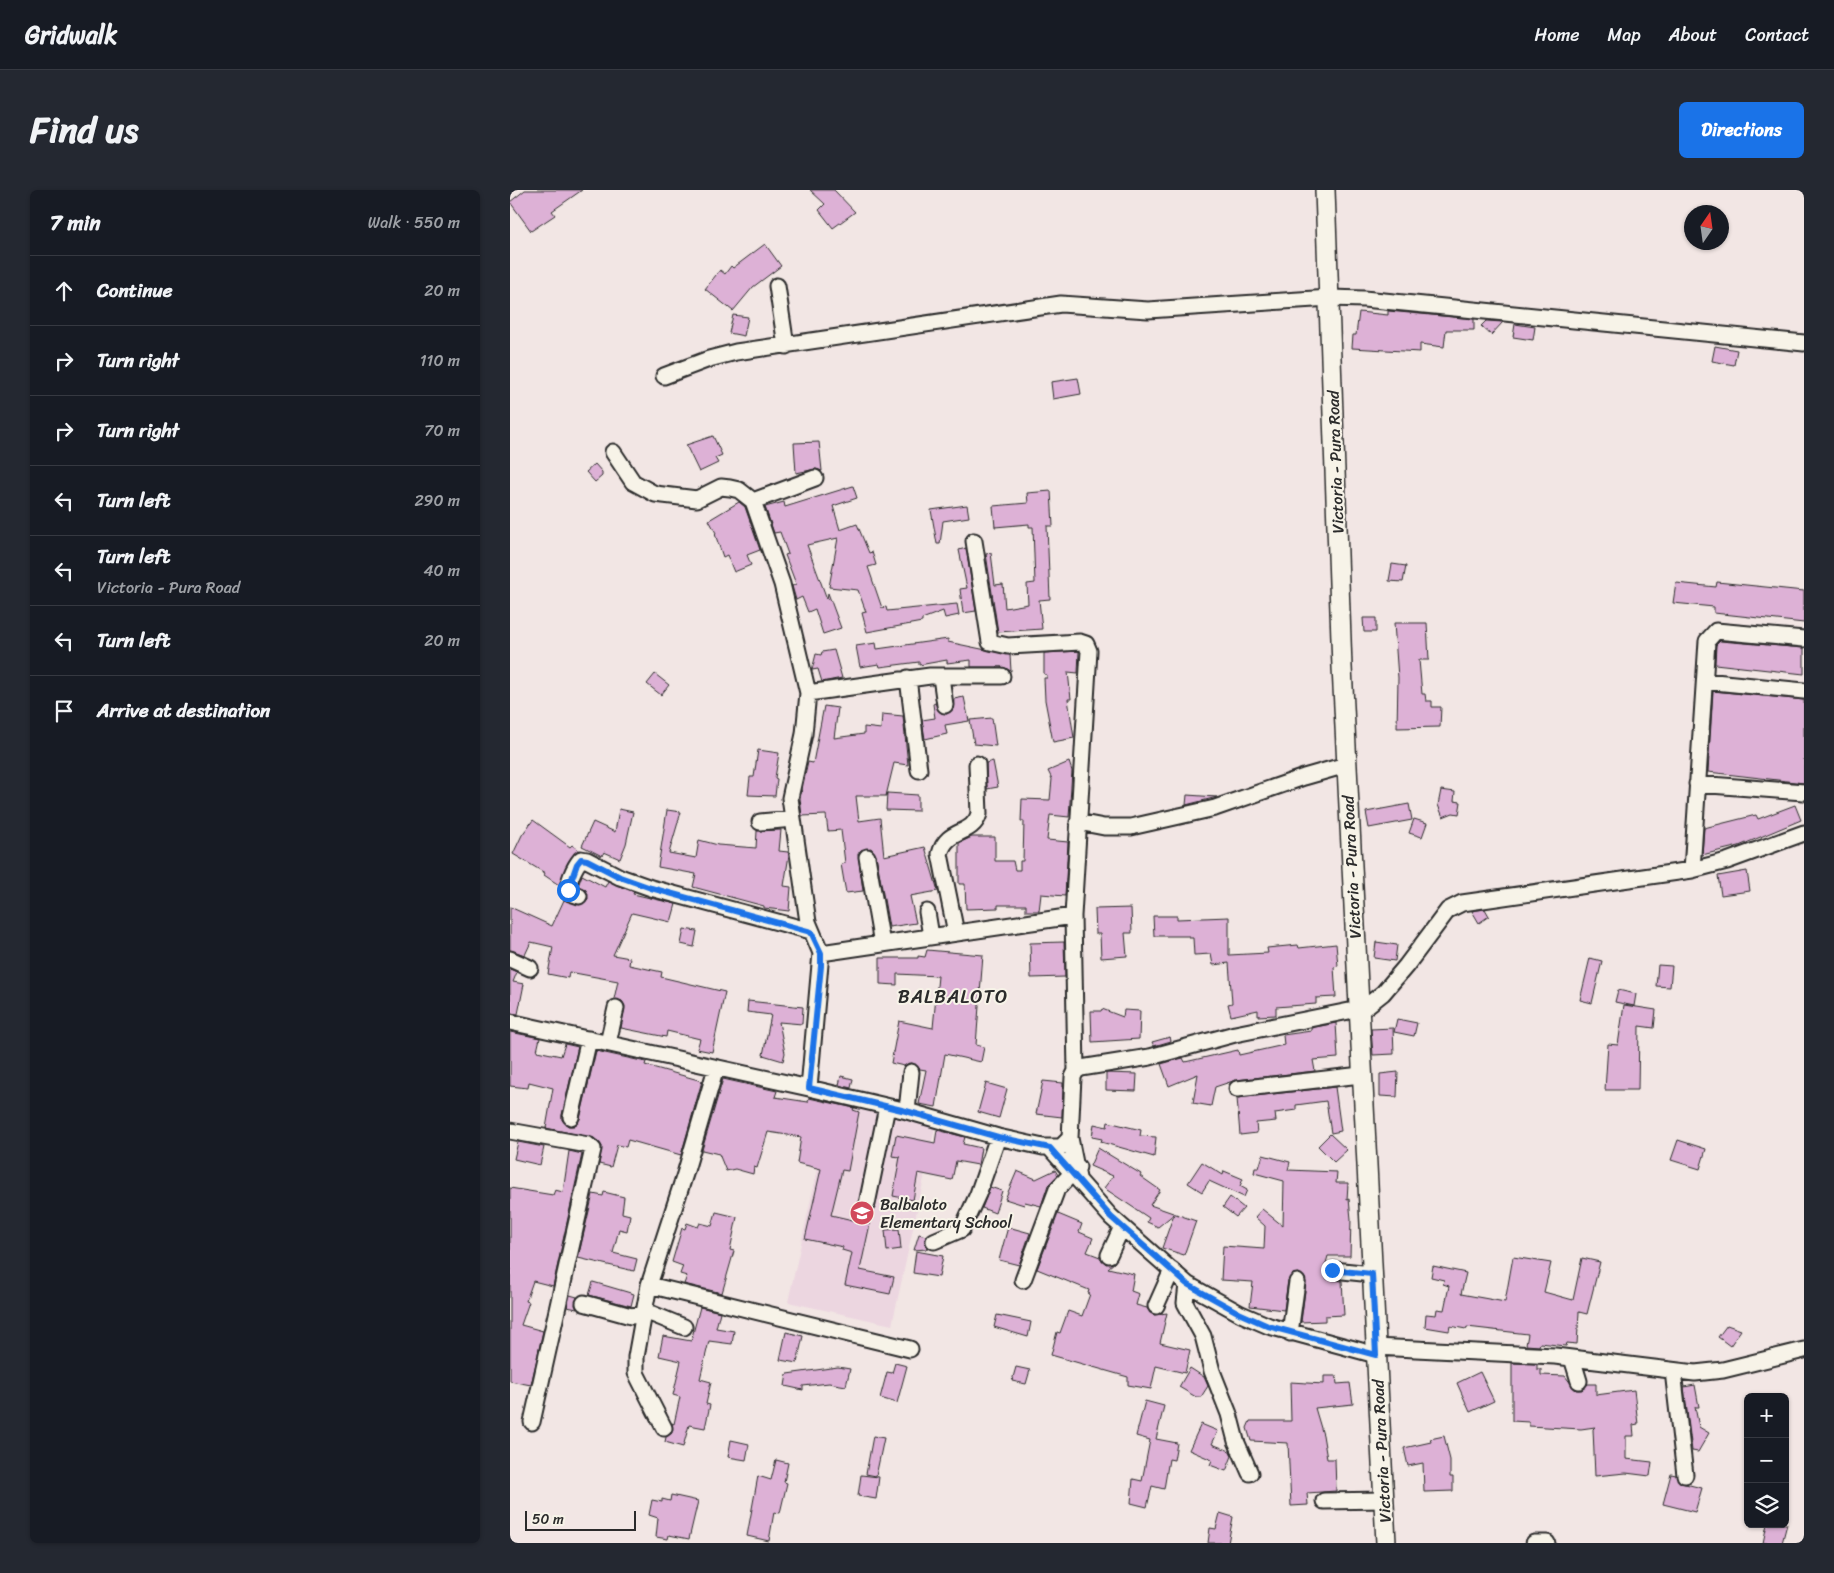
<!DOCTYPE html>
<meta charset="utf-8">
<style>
:root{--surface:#171b24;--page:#242831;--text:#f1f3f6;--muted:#9ea1a6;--line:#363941;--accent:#1a73e8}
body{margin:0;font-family:Sriracha,sans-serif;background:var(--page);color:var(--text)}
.controls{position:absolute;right:15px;bottom:15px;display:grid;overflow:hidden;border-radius:8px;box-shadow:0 1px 4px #0004}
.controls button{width:45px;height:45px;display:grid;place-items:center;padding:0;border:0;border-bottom:1px solid var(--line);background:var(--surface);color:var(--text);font:25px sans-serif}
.compass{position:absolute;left:1174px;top:15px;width:45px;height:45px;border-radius:50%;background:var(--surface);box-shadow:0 1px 4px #0004;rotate:13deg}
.scale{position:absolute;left:15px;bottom:12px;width:111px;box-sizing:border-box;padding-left:5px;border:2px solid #2b2b2b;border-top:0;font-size:14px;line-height:18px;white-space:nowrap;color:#2b2b2b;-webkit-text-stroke:4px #f7f3e8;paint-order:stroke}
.stop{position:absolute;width:15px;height:15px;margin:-11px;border:4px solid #1a73e8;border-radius:50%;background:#fff}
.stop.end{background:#1a73e8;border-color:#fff;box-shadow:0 1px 5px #0008}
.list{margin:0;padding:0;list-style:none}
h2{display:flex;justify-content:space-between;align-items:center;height:65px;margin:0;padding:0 20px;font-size:21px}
h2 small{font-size:16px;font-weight:400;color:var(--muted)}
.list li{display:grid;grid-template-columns:32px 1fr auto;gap:15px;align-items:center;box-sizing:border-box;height:70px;padding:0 20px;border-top:1px solid var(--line)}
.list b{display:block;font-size:19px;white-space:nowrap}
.list p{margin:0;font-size:16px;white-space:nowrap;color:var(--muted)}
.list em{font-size:16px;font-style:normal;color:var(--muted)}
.icon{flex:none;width:28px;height:28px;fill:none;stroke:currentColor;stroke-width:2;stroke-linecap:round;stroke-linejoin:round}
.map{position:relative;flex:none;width:1294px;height:1353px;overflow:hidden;border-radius:8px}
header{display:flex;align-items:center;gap:30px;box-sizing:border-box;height:70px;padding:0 25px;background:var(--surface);border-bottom:1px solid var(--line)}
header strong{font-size:24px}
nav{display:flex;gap:28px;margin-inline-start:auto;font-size:18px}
.intro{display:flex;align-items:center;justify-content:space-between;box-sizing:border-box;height:120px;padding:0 30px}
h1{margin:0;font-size:35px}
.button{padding:12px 22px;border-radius:8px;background:var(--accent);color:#fff;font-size:18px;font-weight:700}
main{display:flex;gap:30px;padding:0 30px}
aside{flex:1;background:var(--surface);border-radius:8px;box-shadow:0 1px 4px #0004}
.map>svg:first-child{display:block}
.built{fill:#ecd6e0}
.building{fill:#ddb1d6;stroke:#2b2b2b}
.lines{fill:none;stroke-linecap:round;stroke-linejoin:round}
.minor-casing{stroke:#2b2b2b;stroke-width:19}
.major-casing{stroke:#2b2b2b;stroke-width:22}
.minor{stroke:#f7f3e8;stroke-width:15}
.major{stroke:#f7f3e8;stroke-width:19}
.route{stroke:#1a73e8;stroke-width:6}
.labels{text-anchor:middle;stroke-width:4;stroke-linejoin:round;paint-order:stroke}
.street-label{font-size:16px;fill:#2b2b2b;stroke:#f7f3e8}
.poi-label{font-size:16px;fill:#2b2b2b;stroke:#f7f3e8;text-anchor:start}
.quarter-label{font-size:19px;letter-spacing:1px;fill:#2b2b2b;stroke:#f7f3e8}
</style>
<header>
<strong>Gridwalk</strong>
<nav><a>Home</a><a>Map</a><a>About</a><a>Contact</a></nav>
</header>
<div class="intro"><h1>Find us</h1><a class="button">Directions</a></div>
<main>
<aside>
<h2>7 min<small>Walk · 550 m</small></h2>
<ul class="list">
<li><svg class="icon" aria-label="ahead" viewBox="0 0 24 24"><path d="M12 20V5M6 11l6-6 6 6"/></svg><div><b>Continue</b></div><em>20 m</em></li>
<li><svg class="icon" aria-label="right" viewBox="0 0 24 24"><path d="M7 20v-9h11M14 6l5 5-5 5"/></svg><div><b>Turn right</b></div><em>110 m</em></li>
<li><svg class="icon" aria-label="right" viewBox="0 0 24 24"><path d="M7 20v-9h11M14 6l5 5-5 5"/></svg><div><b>Turn right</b></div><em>70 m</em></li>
<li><svg class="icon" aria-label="left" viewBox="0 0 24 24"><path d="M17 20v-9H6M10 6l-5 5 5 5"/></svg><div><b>Turn left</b></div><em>290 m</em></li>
<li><svg class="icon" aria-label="left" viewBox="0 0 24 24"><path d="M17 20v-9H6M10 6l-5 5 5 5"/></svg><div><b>Turn left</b><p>Victoria - Pura Road</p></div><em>40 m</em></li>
<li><svg class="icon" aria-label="left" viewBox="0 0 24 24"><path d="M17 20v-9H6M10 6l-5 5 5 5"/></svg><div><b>Turn left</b></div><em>20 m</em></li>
<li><svg class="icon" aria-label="arrive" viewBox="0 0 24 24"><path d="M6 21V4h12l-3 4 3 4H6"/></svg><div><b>Arrive at destination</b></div></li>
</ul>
</aside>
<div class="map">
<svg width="1294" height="1353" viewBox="0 0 1294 1353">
<rect width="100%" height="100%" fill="#f2e6e4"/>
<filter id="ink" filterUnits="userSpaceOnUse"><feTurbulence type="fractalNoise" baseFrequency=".02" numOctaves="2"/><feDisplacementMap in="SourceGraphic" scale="10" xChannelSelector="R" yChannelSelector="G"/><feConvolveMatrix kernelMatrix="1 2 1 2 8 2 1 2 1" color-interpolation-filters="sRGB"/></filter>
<g filter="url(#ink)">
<path class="built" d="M323 910 426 933 382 1135 278 1112Z"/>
<path class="building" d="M15 0H72L42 21 45 25 21 41 0 12Z
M300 0H324L345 22 323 38 309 20 315 14Z
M255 54 271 76 243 97 223 121 195 99 210 80 215 84 221 76 223 78Z
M878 121 964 129V140H936L934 157 910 154V162L842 158 843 145H846L849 122 878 125Z
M223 125 238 127 234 146 219 143Z
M976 131 993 132 981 145 971 136Z
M1005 134 1025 137 1023 150 1003 147Z
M1205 156 1227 160 1224 175 1202 171Z
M568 188 571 204 543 209 541 192Z
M203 246 212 265 205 268 208 273 189 282 176 255Z
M309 252 312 281 306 279 286 283 284 253Z
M85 274 92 282V286L85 292 76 282Z
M343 296 347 308 323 316 330 340 347 334 359 363 362 362 366 375 358 377 372 418 376 417 377 421 447 414 449 425 435 428 433 421 412 429V432L357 442 352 423 356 422 348 400 319 397 328 348 297 355 317 409 318 403 331 438 313 444 305 419 298 422 292 407 286 410 282 396 286 394 275 365 278 364 270 342 264 343 255 317 274 312 275 317Z
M541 301 543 336H537L540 409 529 410 532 439 488 442 476 364 481 363 485 395 493 394 495 418 518 414 517 394 525 393 523 337H519V334L485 337 483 316 518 313 517 303Z
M229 312 235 317 250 360 237 365 241 375 224 382 217 365 213 367 205 344 206 343 199 330Z
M457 315 459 327 433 331 430 354H427L421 320Z
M456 358 466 421 453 423 450 399 457 398 449 360Z
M882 374 896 376 893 392 879 391Z
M1207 392 1294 401V433L1204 423V417L1163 413 1166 393 1206 397Z
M853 428H866V442H854Z
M884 433H917L919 470H909L912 504H915L916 511H922V517H931L930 537 887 538 888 488Z
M438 449V452L500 465 501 481 492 477H461V470L437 473V470L409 475V472L370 477 369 474 350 477 346 456 366 453 367 459Z
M1210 451 1294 458V484L1205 474 1206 455Z
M324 460 332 488 312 492 308 479 302 480 306 464 311 465 312 462Z
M569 461 568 483 558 482 561 509H558L564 548 543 552 535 510 534 488H537V485L534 484V463Z
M145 484 159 495 151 505 137 494Z
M1203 501 1294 510V593L1198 582Z
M454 507 459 531 435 535 437 544 415 549 412 530 425 528 423 514 425 513 431 523 437 524 443 519 444 509Z
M314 516 328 518 324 548 354 544V537L371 539 372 524 393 526 398 575 384 573 376 606H346L349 631 370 628 374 666 415 657 428 701 400 706 406 733 379 737 366 665 361 658 351 660 348 664 353 701 336 703 331 674 335 673 331 640 318 641 316 625 292 626 290 608 298 572 303 573Z
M482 528 486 556 464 554 460 530Z
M248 560 269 563 265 588 267 589 265 606 238 605 240 587H244Z
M483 571 488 597 477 599 476 573Z
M559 572 562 581 559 627 540 625 537 650 558 652 555 706 531 704 529 721H516V715H488V718L456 719 455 694H449V653L462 647H485V671H503L505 680H510V671H513L514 631H511L512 609 540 610 542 589 538 581Z
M931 600 945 602 944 611 951 612 949 624 943 623 933 627 928 615Z
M377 603 408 605V621L376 620Z
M677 605 707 607 676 615Z
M899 614 902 630 859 638 856 622Z
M1285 615 1291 630 1229 656 1192 665 1194 638 1246 625 1248 629Z
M109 619 123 622 116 654 110 669 94 662 92 666 72 656 83 632 105 642Z
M157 620 171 622 159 663 186 668 189 650 208 655 246 658 247 641 271 640 269 661 278 662 279 665 274 696 281 697 279 721 254 718V716L183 697 186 684 148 677Z
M904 629 917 633 912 647 899 643Z
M23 630 60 657 62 655 69 660 58 672 49 695 34 685 35 683 3 664 12 645Z
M1237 681 1240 701 1211 705 1208 686Z
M72 685 95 697 98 691 124 702 123 704 166 714 161 732 122 723 103 765 120 768 119 775 152 782 151 787 215 802 202 862 187 859 190 849 157 841 156 847 111 838 115 816 112 811 104 809 108 791 59 782 58 788 38 784 43 757 21 752 15 765 0 760V717L42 736 54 710 70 715 78 709 76 700 68 696Z
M621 718 622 743H615L617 766 591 768 590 744H586L585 719Z
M975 719 979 726 969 733 962 721Z
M643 726H667V729L719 727V765L758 763 757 758 788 755 789 758 826 754 828 776 824 777 826 807 806 808V814L766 817V825L748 826V820L721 826 718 814 722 813 719 773 703 775 701 764 684 765 683 748H679V746H644Z
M174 739 187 741 184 757 171 754Z
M554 752 555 787 521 788 520 753Z
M866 752 887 755 885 771 864 768Z
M417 760 473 765 466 855 474 857 471 872 435 864 426 917 409 914 416 880 410 879 402 873 394 876 381 873 389 831 423 838 428 786 387 784V795L370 794V768H408V766L415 767Z
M1080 768 1092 771 1082 813 1070 810Z
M1148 775 1162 776 1160 797 1146 796Z
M0 779 7 782 3 792 14 794 8 824 0 823Z
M1108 800 1126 804 1124 816 1105 812Z
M238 811 293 817 292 834 269 832 275 863 273 871 253 865 261 825 237 822Z
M1114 815 1146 820 1144 838 1129 836 1128 900H1095L1098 854 1108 855Z
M592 819 613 827 614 820 630 821 629 849 582 852 581 821H591Z
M887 829 907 833 904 846 884 842Z
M826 833 828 868 803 870 805 881 726 890 705 897 701 916 683 913 688 884 659 896 651 874 673 868 675 872 728 860 729 865 774 855 773 845 801 841V838Z
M883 838 884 864 863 865 861 839Z
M0 842 30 848 27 861 51 866 55 854 68 857 52 925V930L58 936H64L70 929 86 861 136 872 135 875 192 891 171 965 118 950 116 957 107 955 101 977 89 974 92 956 84 948 36 938 43 898 19 892 18 898 0 896Z
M660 847 661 851 644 856 642 852Z
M888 882 887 907 870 906V884Z
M596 883 627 884 626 901 596 900Z
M331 886 343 889 341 898 329 895Z
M213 889 267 901 265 907 298 912 299 908 344 918 343 920 349 922 338 981 332 980 321 1025 360 1034 350 1080 384 1087 380 1104 335 1095 342 1063 332 1060 333 1057 295 1049 311 979 287 973 291 947 258 942 247 978 244 977 243 984 225 979 216 981 209 964 192 960Z
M533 891 553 893 552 927 526 924Z
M476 893 497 899 489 928 468 922Z
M825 897 831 941 821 943 816 911 786 915V920L765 923 766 931 746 933 747 943 730 945 727 908Z
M598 932 631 940 630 946 646 947 644 967 591 952 592 949 582 947 584 934 597 937Z
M427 940 455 947 453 954 471 958 468 975 446 971 442 990 408 983 403 1010 383 1006 390 967 382 966 386 945 425 953Z
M820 944 837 960 824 972 808 956Z
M1168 950 1196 959 1190 979 1161 970Z
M8 952 34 957 30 975 4 969Z
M588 958 631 984 630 986 650 1000 640 1015 686 1031 674 1065 652 1058 664 1024 648 1037 637 1032 639 1028 594 998 603 986 580 976Z
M59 961 72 964 43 1096 23 1091 16 1111 19 1112 11 1135 33 1141 21 1195 0 1191V998L43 1005 45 1000 53 1002Z
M753 965 780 972 778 980 827 982 826 993H838L837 1010 839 1009 841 1029 840 1066H818L814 1080 817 1089 832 1091 834 1125 815 1126V1131L791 1132 796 1093 795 1088 789 1083 783 1084 778 1090 774 1120 740 1116 743 1092 711 1090 713 1056 754 1059 755 1036 745 1027 752 1019 773 1036 774 991 744 983 745 978H749Z
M692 972 713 985 714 981 733 989 730 996 737 1000 734 1007 699 991 692 1002 678 993Z
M545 980 548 985 538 995 531 1016 515 1012 514 1015 495 1009 507 981 526 989Z
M480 997 492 1001 485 1023 472 1018Z
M94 1002 114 1007 112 1023 120 1025 117 1041 109 1039 103 1063 127 1069 124 1081 68 1068 83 1004 93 1006Z
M720 1007 734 1018 726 1027 713 1017Z
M206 1022 227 1027 220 1060 224 1061 212 1103 174 1094 177 1086 170 1084 173 1076 162 1072 172 1038 175 1039 177 1033 188 1037 190 1033 202 1036Z
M548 1024 572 1034 569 1042 583 1048 577 1062 590 1067 596 1074 605 1072 598 1078 624 1084 621 1101 629 1104 626 1115 637 1118 643 1125 657 1123 650 1153 680 1160 675 1183 646 1176 641 1199 618 1195V1187L541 1165 547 1142 550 1143 558 1121 572 1126 580 1104 578 1103 579 1100 527 1079Z
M498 1037 520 1043 509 1075 489 1070Z
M389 1039 391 1059 377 1061 375 1040Z
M409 1044 416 1046 415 1050 417 1059 404 1060Z
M406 1061 433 1066 429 1087 403 1083Z
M1003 1067 1041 1073 1034 1102 1063 1110 1072 1068 1090 1072 1077 1124 1069 1122 1067 1154 1057 1153 1056 1156 1030 1153 1029 1156 1016 1155 1018 1144 957 1137 956 1139 940 1136 939 1141 915 1137 916 1124 926 1125 927 1119 934 1120 939 1096 933 1094 934 1090 921 1087 923 1076 956 1083 951 1104 995 1112Z
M83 1092 124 1104 121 1116 79 1105Z
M60 1105 67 1107 65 1115 67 1119 57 1117Z
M190 1117 210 1122 206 1138 224 1141 222 1154 199 1151 190 1189 201 1192 196 1214 200 1215 195 1238 179 1235 173 1257 155 1252 156 1247 162 1243V1233L164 1234 170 1207 163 1205 171 1171 149 1166 153 1146 181 1151Z
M487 1125 521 1132 518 1147 484 1137Z
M1217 1135 1231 1140 1220 1156 1208 1147Z
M276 1142 293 1146 287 1173 270 1170Z
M385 1173 397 1176 387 1213 370 1208 377 1182 382 1183Z
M1002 1173 1027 1174V1179H1031V1185L1055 1186 1066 1200H1072L1078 1194H1086V1205L1124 1200 1128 1234 1123 1235 1124 1246H1116V1269L1142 1272 1140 1286 1116 1283 1085 1286 1083 1239 1085 1237 1071 1239 1019 1236V1232L1002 1231Z
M328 1177 340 1179 336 1196 319 1193 293 1196V1200L275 1196 277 1184Z
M506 1177 520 1180 516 1194 502 1191Z
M680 1178 694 1187 698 1196 691 1207H686L669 1197Z
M970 1182 984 1211 960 1222 947 1193Z
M814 1186H826L827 1194 840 1193 843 1214 805 1218 813 1245 817 1269H825L826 1301 797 1303 798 1315 781 1316 778 1253 741 1251 737 1238 740 1231H781L780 1192 814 1194Z
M1185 1195 1189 1217H1185L1189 1237 1199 1243 1188 1262 1182 1261 1174 1197Z
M635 1211 654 1216 646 1249 667 1253 664 1270 659 1269 654 1299 642 1296 637 1317 621 1313 623 1289 632 1291 640 1250 626 1246Z
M691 1234 708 1241 702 1254 720 1261 722 1266 716 1281 700 1275 702 1270 679 1260Z
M363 1246 374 1248 366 1286 356 1284Z
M934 1246 940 1270V1287H943V1301L914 1302 913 1273 898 1276 894 1258 921 1252 920 1249Z
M221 1250 239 1254 236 1270 218 1267Z
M266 1270 278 1273 274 1292 277 1293 270 1323 264 1322 259 1351 237 1346 248 1286 261 1290Z
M1161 1284 1166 1285 1171 1293 1192 1298 1185 1322 1153 1314Z
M351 1285 369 1287 366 1309 348 1306Z
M161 1305 188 1311 179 1349 159 1345 158 1349 146 1347 148 1328 139 1325 142 1310 152 1312V1309L160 1311Z
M710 1323 723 1327 718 1353H698L700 1338 706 1339Z
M1257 1334H1277L1272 1353H1253Z"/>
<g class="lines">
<defs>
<path id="minor" d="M267 96 276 156
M154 186 199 169 226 162 551 114 638 120 820 108 854 109 1294 153
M103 262 123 292 145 304 187 309 211 297 220 298 229 300 243 311 272 394 298 503 294 544 280 608 298 732 311 763
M243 311 305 288
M464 351 480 452 498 456 570 452 576 454 579 461 563 726
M431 487 435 515
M398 488 409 580
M1195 491 1294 501
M298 503 420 486H492
M1187 594 1294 602
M250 632 283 629
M568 632 594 637H621L705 618 794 587 836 575
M357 667 372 754
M1182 680 1197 451 1206 441 1294 449
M69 706 60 703C55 695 65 676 71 669L77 670 110 687 141 698 301 741
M417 722 421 746
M446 743 430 664C437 637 462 647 469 624L467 574
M0 769 20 778
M0 832 299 898 397 921 488 947 533 957H551L560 948 563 887 566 881 563 726 311 763 299 898
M98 853 106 818
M566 881 571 878 640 867 725 844 854 818 873 803 896 776 938 720 952 713 1182 680 1217 671 1294 643
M727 899 851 885
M397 921 401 882
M61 927 79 849
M0 941 78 955 83 959 22 1232
M560 948 568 988
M540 958 601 1027 677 1094 731 1124 759 1136 866 1165
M357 1014 377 917
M424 1051 452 1039 468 1004 488 947
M599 1065 612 1037
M823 1080 862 1084
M513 1090 547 999 568 977
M677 1094 675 1113 693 1146 702 1181 719 1224 726 1251 740 1283
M139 1095 400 1159
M74 1113 121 1126 134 1124
M646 1116 662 1080
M135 1121 174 1137
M780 1143 787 1092
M865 1157 1045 1166 1185 1183 1213 1180 1294 1160
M1062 1168 1069 1191
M1163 1181 1175 1285
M154 1238 126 1183V1167L139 1095 175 984 206 878
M814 1311 873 1310
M1024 1353H1037"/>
<path id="major" d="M815 0 832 477 876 1353"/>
</defs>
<use href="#minor" class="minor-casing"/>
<use href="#major" class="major-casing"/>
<use href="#minor" class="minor"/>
<use href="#major" class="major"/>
</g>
</g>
<g class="lines" filter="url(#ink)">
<path class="route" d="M58 700 67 674 71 669 77 670 110 687 141 698 301 742 311 763V776L299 898 396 921 488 947 540 958 601 1027 677 1094 731 1124 758 1136 866 1165 862 1084 822 1080"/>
</g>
<defs>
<symbol id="school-disc" viewBox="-11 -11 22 22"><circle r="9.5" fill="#d1495b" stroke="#f7f3e8"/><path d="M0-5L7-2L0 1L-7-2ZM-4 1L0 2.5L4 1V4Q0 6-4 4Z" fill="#fff"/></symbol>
</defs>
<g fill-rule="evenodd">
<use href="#school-disc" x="338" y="1009" width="28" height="28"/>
</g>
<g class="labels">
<g class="street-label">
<text transform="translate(825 272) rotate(-92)" y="6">Victoria - Pura Road</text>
<text transform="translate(841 677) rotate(-93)" y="6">Victoria - Pura Road</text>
<text transform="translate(871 1261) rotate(-93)" y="6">Victoria - Pura Road</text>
</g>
<g class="poi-label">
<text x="370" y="1020">Balbaloto<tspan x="370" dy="18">Elementary School</tspan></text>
</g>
<g class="quarter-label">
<text x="443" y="813">BALBALOTO</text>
</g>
</g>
</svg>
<div class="controls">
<button>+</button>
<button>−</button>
<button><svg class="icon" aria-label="layers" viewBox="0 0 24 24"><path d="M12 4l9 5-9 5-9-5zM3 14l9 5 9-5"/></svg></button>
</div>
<svg class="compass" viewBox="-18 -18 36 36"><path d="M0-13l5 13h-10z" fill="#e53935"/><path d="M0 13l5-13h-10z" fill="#9ea1a6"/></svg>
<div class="scale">50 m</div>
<div class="stop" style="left:58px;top:700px"></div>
<div class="stop end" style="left:822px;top:1080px"></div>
</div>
</main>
